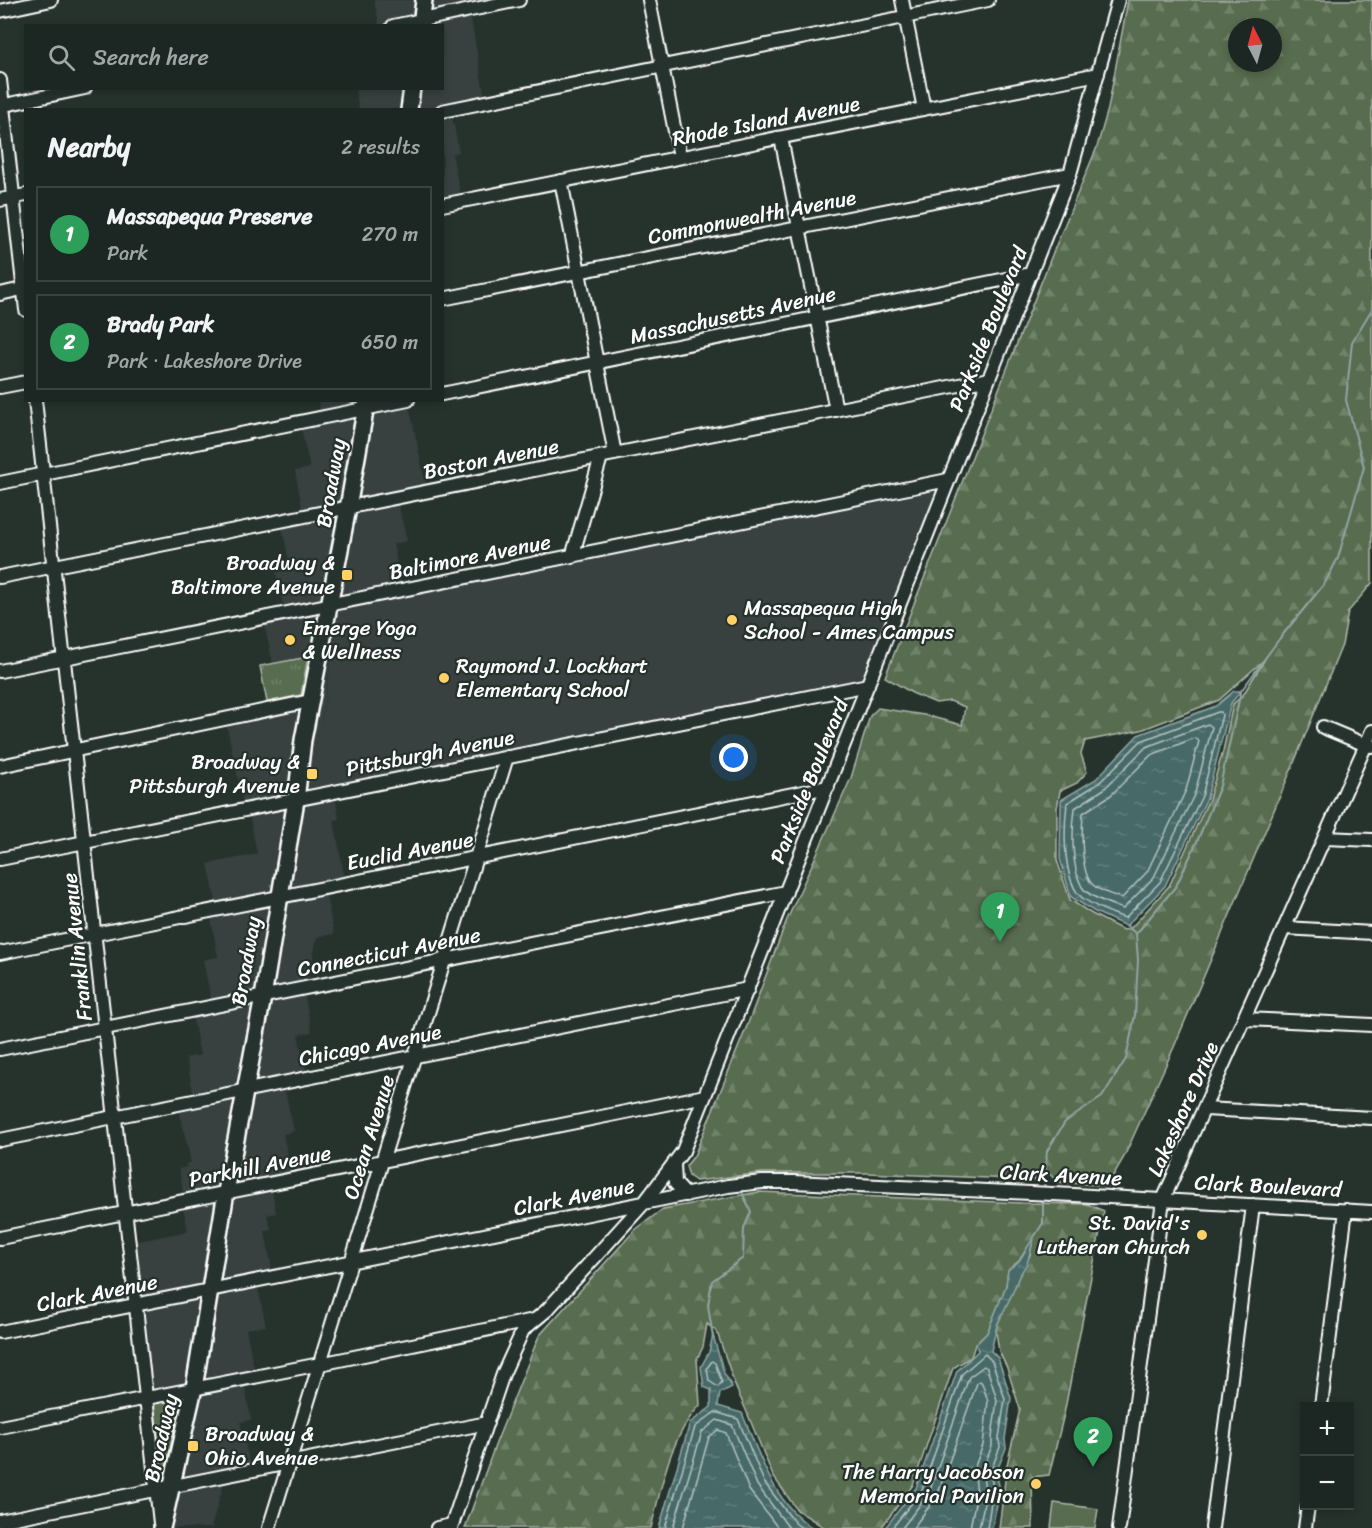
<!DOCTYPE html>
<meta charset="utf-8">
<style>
:root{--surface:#1c2622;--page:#252e2a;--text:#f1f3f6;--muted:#a0a5a5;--line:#3a4340;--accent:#ffd166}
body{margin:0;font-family:Sriracha,sans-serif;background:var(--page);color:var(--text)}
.controls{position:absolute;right:18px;bottom:18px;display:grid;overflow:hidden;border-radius:0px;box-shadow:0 3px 9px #0003}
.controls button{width:54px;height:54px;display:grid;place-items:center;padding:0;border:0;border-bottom:2px solid var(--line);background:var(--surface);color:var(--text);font:30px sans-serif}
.compass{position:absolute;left:1228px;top:18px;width:54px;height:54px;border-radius:50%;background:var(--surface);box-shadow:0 3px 9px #0003;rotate:354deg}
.you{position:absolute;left:734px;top:758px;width:21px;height:21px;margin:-15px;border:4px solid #fff;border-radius:50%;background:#1a73e8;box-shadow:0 0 0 9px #1a73e833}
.badge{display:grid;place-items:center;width:39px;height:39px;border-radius:50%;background:var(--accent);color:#fff;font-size:20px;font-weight:700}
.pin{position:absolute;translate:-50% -50px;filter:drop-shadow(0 2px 3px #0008)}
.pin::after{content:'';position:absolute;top:32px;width:21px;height:18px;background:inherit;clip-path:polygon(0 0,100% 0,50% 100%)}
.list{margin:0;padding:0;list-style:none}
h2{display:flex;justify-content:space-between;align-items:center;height:78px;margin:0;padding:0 24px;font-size:26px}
h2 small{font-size:20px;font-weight:400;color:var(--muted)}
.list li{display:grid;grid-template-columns:39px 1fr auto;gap:18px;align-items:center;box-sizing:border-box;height:96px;margin:0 12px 12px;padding:0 12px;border:2px solid var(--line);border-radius:0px}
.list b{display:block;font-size:22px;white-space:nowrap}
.list p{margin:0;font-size:20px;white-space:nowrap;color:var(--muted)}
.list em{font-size:20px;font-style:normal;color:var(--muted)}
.icon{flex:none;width:33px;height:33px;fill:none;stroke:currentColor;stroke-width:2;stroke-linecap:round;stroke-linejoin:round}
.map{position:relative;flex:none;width:1372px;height:1528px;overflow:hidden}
.search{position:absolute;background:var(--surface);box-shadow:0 3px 9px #0003;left:24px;top:24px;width:420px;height:66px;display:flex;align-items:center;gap:15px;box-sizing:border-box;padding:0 21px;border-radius:0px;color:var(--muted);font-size:22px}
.panel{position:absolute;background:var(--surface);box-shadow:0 3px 9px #0003;left:24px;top:108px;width:420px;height:294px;border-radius:0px}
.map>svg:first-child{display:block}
.built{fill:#374141}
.grass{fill:url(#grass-tufts);stroke:#acb6a8;stroke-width:1.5}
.forest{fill:url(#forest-firs);stroke:#acb6a8;stroke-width:1.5;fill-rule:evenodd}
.pitch{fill:#586c50;stroke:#acb6a8;stroke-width:1.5}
.water{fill:url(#water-ripples);stroke:#90a6a4;stroke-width:1.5}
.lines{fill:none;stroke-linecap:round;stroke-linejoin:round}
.shore{stroke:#b5c3c3;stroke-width:1.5}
.stream{stroke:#90a6a4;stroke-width:2}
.minor-casing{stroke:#fff;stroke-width:16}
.major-casing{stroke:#fff;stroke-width:20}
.minor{stroke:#26332d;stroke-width:12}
.major{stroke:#26332d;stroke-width:15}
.poi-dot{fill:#ffd166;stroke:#26332d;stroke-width:2}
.labels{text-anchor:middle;stroke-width:4.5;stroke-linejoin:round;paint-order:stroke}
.street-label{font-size:21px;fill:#fff;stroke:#26332d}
.poi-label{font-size:21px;fill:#fff;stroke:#26332d;text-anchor:end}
</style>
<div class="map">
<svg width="1372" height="1528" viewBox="0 0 1372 1528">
<defs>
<pattern id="grass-tufts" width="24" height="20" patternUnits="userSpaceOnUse" patternTransform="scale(1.5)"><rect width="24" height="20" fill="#586c50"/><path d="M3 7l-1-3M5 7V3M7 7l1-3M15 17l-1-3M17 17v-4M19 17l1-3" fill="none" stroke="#71826a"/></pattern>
<pattern id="forest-firs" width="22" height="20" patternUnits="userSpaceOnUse" patternTransform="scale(1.5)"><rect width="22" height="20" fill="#586c50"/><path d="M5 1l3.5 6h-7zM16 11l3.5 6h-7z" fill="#71826a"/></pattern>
<pattern id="water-ripples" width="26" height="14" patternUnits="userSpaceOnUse" patternTransform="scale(1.5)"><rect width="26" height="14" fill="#466a68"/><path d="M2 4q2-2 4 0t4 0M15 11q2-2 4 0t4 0" fill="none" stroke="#62807f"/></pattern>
</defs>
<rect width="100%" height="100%" fill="#26332d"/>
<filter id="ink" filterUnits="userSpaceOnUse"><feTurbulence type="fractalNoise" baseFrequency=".0167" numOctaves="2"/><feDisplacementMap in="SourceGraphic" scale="12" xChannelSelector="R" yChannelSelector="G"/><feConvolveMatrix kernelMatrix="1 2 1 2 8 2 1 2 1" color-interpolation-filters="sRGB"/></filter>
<g filter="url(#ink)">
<path class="built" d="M374 0H481L482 5 469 8 485 98 450 105 459 152 452 154 461 198 443 201 442 110 359 109 355 89 442 88V26L376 25 379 23Z
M318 401H408L427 490 396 495 407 541 393 544 402 588 338 607 320 731 339 608 939 487 866 683 334 790 339 819 334 820 345 881 324 886 334 934 317 937 309 978 312 991 304 993 312 1032 298 1035 307 1073 283 1082 294 1131 283 1134 292 1175 270 1180 276 1213 267 1215 271 1229 265 1231 272 1270 276 1274 256 1279 266 1326 246 1329 255 1374 243 1377 251 1420 240 1422 250 1463 223 1469 225 1479 211 1528H167L200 1385 151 1394 130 1243 188 1231 181 1199 184 1198 179 1169 187 1167 186 1164 191 1162 178 1105 195 1101 186 1058 200 1055 192 1014 213 1009 203 960 218 957 209 908 217 906 208 864 257 854 248 808H244L225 717 268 708 260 666 273 663 262 615 284 609 275 568 290 565 280 518 303 513 295 471 310 468 299 419 321 415Z"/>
<path class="grass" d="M308 657 301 695 267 702 260 666Z
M180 1395 164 1482 161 1480 154 1401Z"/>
<path class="forest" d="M1128 0H1372V583L1348 612 1342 645 1291 770 1174 1047 1124 1157 1107 1186 1057 1182 1049 1173 1040 1169 1038 1180 867 1173H762L696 1181 689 1176 686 1166 694 1156 747 1026 786 922 851 778 870 716 878 708 924 715 962 725 965 707 950 701 936 703 912 693 885 677 1052 255 1097 147 1108 109ZM1237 27H1273V63H1237ZM1265 659 1243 695 1233 704 1223 751 1209 799 1169 886 1130 929 1123 930 1092 914 1070 900 1057 860V808L1060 791 1077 783 1087 772 1081 754 1085 741 1141 730 1219 700Z
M759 1192 1022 1203 1087 1204 1104 1211 1064 1414 1049 1475 1032 1477 1033 1528H999L1007 1465 1020 1409 1007 1368 999 1351 996 1332 997 1325 1012 1294 1019 1276 1030 1255 1033 1239 1019 1261 1008 1270 1006 1286 987 1333 975 1345 971 1357 953 1368 913 1485 881 1528H825L797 1510 773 1476 746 1410 736 1388 717 1332 707 1324 703 1347 697 1359 700 1405C669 1439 662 1485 651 1528H465L496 1443 539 1336 635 1230 663 1209Z"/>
<path class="pitch" d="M1054 1503 1098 1509 1095 1528H1051Z"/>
<path class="water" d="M1234 691H1241L1231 703 1207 798 1165 886 1126 926 1095 912 1071 897 1060 859 1061 800 1096 779 1138 735 1216 706Z
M1034 1237 1027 1264 1019 1276 1012 1294 997 1325 991 1351 998 1358 1011 1398 1005 1439 1006 1448 996 1473 1002 1497 997 1504 992 1528H885L916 1488 957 1371 978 1351 976 1344 987 1333 1006 1286 1008 1270 1019 1261Z
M713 1335 724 1373 732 1387 720 1393 718 1406 742 1413C759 1454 774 1504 813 1528H659L690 1423 711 1407V1390L704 1387 701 1367 709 1352Z"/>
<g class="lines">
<path class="shore" d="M1218 712H1221L1222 715 1202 796 1160 882 1125 918C1113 914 1082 902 1076 891 1063 869 1064 828 1067 803L1099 783 1141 741Z
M1208 724 1212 727 1195 793 1154 877 1123 909C1113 905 1088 897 1082 887 1071 867 1072 830 1075 808L1104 789 1146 747Z
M1195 738 1199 741 1186 790 1147 872 1122 898C1112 895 1099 891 1092 884 1080 871 1082 829 1083 813L1111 795 1151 755Z
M712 1361 715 1363 722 1382 718 1387 709 1381 707 1368Z
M665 1528 695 1427 715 1412 738 1419 764 1482 795 1523 802 1528
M673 1528 702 1432 717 1420 732 1425 757 1485 789 1528
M683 1528 709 1437 718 1430 726 1433 749 1490 778 1528
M892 1528 922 1490 962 1374 985 1354 992 1361 1005 1399 999 1438 1000 1447 990 1473 995 1496 991 1503 987 1528
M902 1528 929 1493 969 1377 984 1366 987 1368 997 1400 992 1437V1446L982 1471 986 1494 979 1528
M913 1528 937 1496 977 1383 980 1381 982 1383 988 1401 983 1445 974 1469 977 1493 970 1528"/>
<path class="stream" d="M1126 925 1136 934
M1044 1190 1047 1151 1065 1122 1102 1097 1126 1059 1135 1015 1138 960 1136 934 1176 886 1196 844 1220 786 1241 691 1280 638 1325 583 1338 558 1364 467 1346 400 1352 342 1372 309
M1034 1237 1043 1223V1198
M713 1338 708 1305 712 1281 743 1258 744 1228 751 1212 742 1192"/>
<defs>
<path id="minor" d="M649 0 680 157
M902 0 924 109
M0 11 51 0
M393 26 519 0
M0 80 26 310
M0 106 85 88
M442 111 988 0
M781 138 836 410
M561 181 615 454
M0 200 26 195
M442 205 1098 74
M0 294 26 288
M442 299 1070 174
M0 387 26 382
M442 394 1031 274
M35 400 160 1523
M0 483 408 400
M572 557 601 457
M0 577 989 379
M0 671 948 480
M1323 727 1366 745 1372 746
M0 766 310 701
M1325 838 1372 840
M0 859 868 685
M1285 928 1372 933
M0 953 828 787
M1245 1019 1372 1025
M0 1049 786 892
M1205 1109 1372 1118
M0 1140 748 989
M674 1164 675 1183 686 1195
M0 1238 705 1096
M0 1332 728 1186 762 1182H793L1074 1195 1372 1212
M1321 1406 1346 1210
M0 1427 320 1364 534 1320
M0 1521 487 1423
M269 1528 507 757
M437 1528 452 1525
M451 1528 503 1374 523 1330 547 1310 644 1203 683 1151 1070 174 1118 0
M1119 1528 1163 1200 1372 731
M1212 1528 1253 1205
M1305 1528 1308 1506"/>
<path id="major" d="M421 26 424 0
M409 110 412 88
M162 1528 194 1388 226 1192 263 997 296 800 303 740 348 508 367 400"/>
</defs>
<use href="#minor" class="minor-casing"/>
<use href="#major" class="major-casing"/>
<use href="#minor" class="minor"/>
<use href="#major" class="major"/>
</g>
</g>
<g class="poi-dot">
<rect x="341" y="569" width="12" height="12" rx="3"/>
<circle cx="732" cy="620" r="6"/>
<circle cx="290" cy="640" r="6"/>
<circle cx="444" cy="678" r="6"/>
<rect x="306" y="768" width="12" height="12" rx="3"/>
<circle cx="1202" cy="1235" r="6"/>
<rect x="187" y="1440" width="12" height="12" rx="3"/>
<circle cx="1036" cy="1484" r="6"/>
</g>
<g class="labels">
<g class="street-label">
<text transform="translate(766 121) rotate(-11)" y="7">Rhode Island Avenue</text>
<text transform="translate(752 217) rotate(-11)" y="7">Commonwealth Avenue</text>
<text transform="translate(733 315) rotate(-12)" y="7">Massachusetts Avenue</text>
<text transform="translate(988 329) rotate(-68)" y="7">Parkside Boulevard</text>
<text transform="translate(491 459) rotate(-11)" y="7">Boston Avenue</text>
<text transform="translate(331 483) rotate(-80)" y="7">Broadway</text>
<text transform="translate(470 557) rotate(-11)" y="7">Baltimore Avenue</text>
<text transform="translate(430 753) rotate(-11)" y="7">Pittsburgh Avenue</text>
<text transform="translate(809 781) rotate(-68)" y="7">Parkside Boulevard</text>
<text transform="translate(410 851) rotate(-11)" y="7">Euclid Avenue</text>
<text transform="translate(77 947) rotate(-96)" y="7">Franklin Avenue</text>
<text transform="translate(389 952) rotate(-11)" y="7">Connecticut Avenue</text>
<text transform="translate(246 961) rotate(-80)" y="7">Broadway</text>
<text transform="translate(370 1045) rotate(-11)" y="7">Chicago Avenue</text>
<text transform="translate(1183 1109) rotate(-66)" y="7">Lakeshore Drive</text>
<text transform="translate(369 1137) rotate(-73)" y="7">Ocean Avenue</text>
<text transform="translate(260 1166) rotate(-11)" y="7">Parkhill Avenue</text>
<text transform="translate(1061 1175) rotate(3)" y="7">Clark Avenue</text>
<text transform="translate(1268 1186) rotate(3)" y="7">Clark Boulevard</text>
<text transform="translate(574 1197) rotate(-11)" y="7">Clark Avenue</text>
<text transform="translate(97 1293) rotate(-11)" y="7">Clark Avenue</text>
<text transform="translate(161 1438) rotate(-77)" y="7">Broadway</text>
</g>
<g class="poi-label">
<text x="335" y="570">Broadway &amp;<tspan x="335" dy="24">Baltimore Avenue</tspan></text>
<text x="744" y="615" text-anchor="start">Massapequa High<tspan x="744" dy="24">School - Ames Campus</tspan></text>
<text x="302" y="635" text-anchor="start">Emerge Yoga<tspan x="302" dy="24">&amp; Wellness</tspan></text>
<text x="456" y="673" text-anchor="start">Raymond J. Lockhart<tspan x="456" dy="24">Elementary School</tspan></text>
<text x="300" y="769">Broadway &amp;<tspan x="300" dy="24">Pittsburgh Avenue</tspan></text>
<text x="1190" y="1230">St. David's<tspan x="1190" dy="24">Lutheran Church</tspan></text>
<text x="205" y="1441" text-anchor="start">Broadway &amp;<tspan x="205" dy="24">Ohio Avenue</tspan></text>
<text x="1024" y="1479">The Harry Jacobson<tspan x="1024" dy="24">Memorial Pavilion</tspan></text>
</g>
</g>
</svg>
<div class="controls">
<button>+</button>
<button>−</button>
</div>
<svg class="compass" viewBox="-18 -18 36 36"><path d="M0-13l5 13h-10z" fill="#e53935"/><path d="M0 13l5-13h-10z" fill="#a0a5a5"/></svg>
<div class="you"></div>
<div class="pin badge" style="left:1000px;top:942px;background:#2e9e5b">1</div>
<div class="pin badge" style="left:1093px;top:1467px;background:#2e9e5b">2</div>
<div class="search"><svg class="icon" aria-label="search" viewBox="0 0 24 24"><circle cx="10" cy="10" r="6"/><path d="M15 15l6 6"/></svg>Search here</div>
<section class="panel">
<h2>Nearby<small>2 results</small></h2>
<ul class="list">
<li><span class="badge" style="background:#2e9e5b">1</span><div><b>Massapequa Preserve</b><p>Park</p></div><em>270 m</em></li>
<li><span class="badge" style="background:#2e9e5b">2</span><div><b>Brady Park</b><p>Park · Lakeshore Drive</p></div><em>650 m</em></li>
</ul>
</section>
</div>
